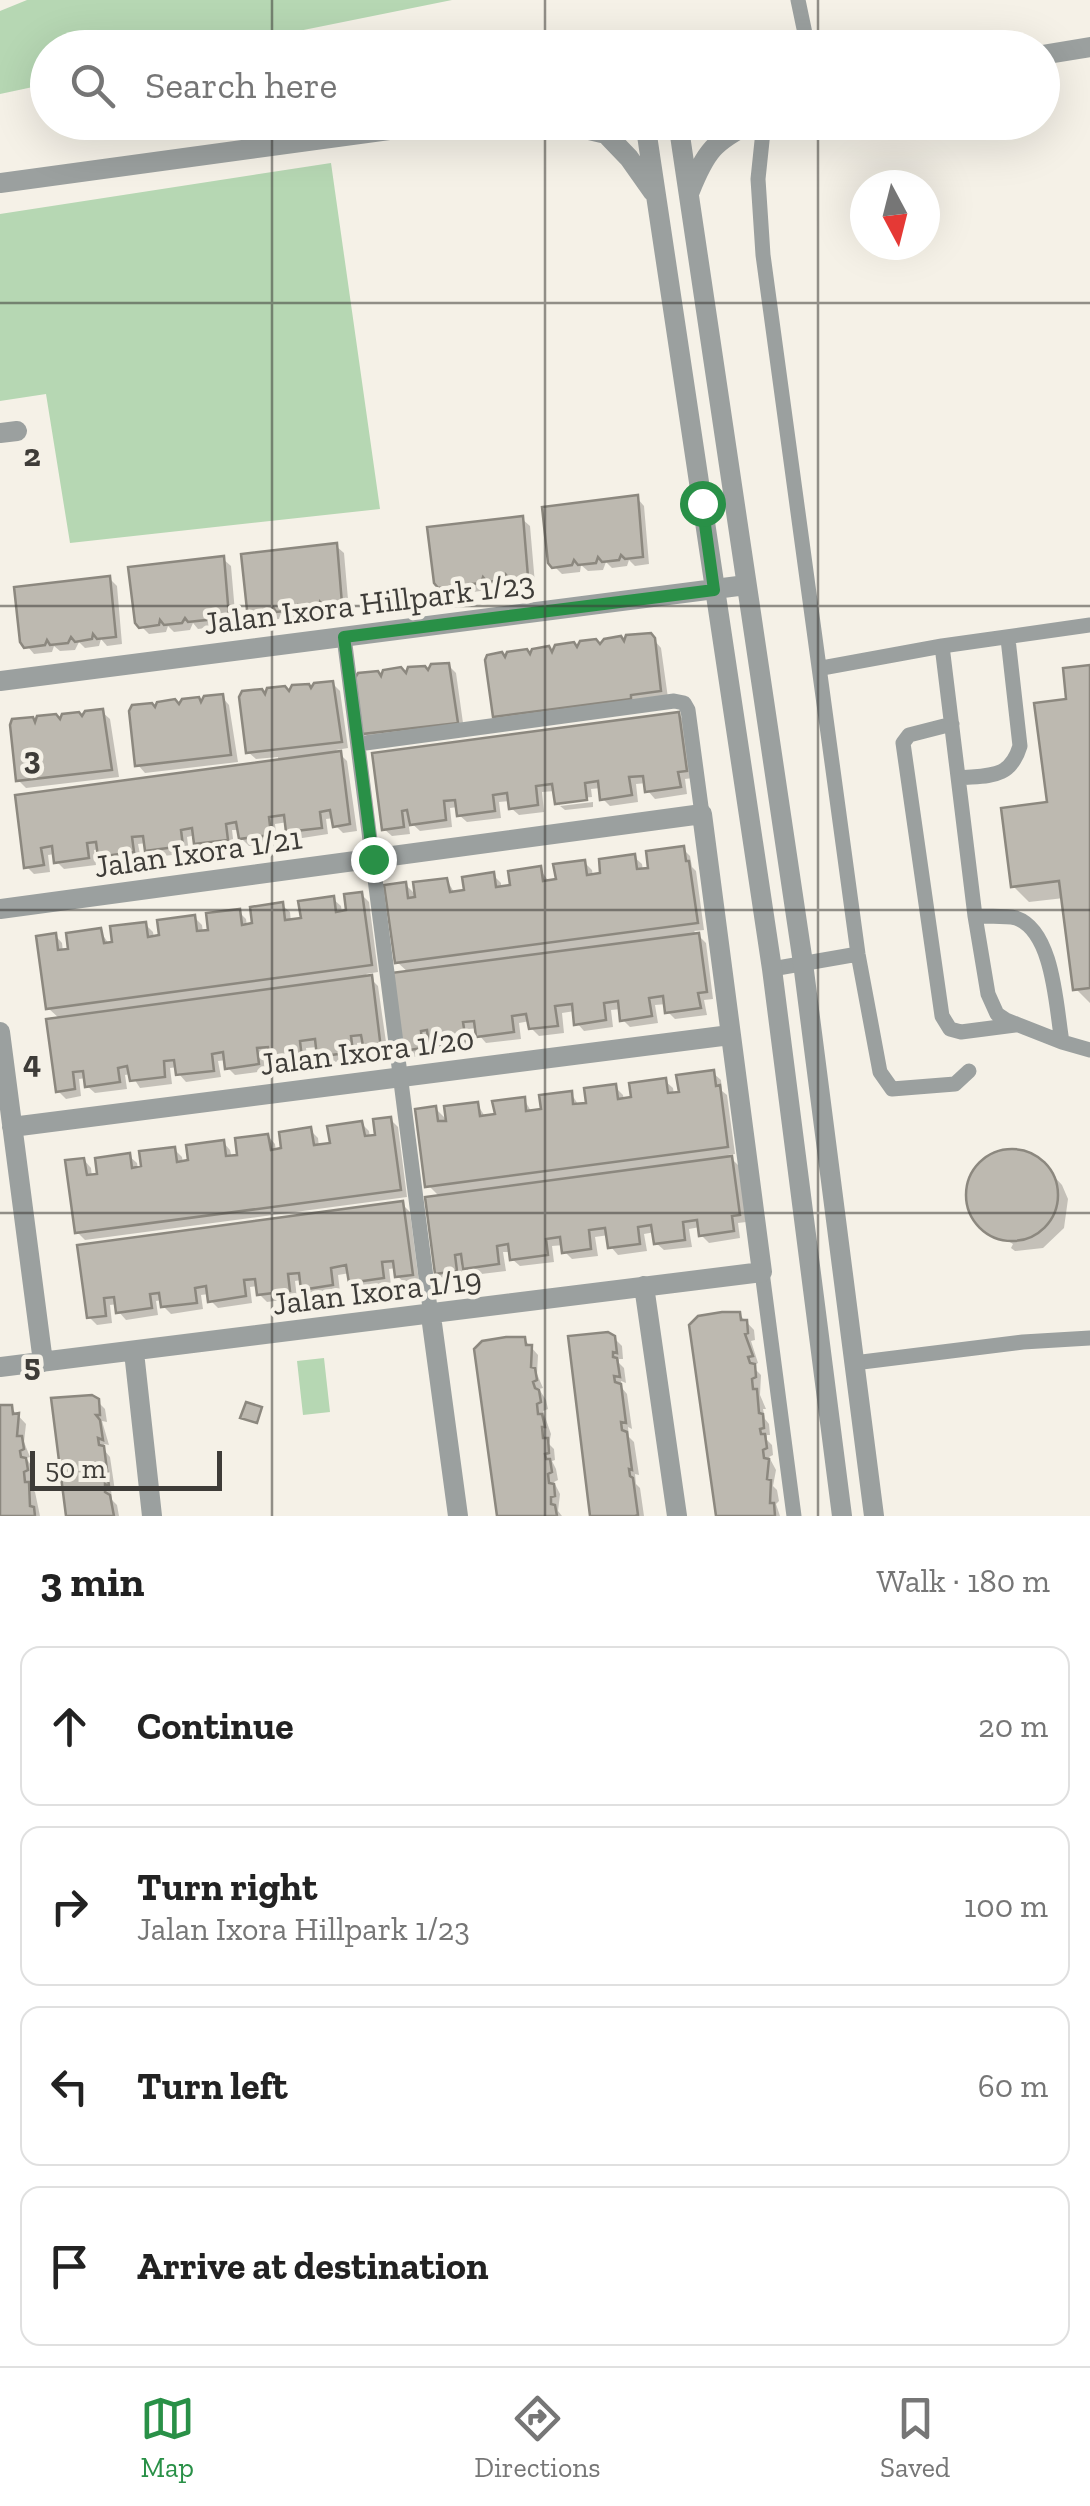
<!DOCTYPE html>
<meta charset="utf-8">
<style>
:root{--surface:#fff;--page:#f6f6f6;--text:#222;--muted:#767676;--line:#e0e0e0;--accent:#299047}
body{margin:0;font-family:"Zilla Slab",serif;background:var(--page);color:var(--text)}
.compass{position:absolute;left:850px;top:170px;width:90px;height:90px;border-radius:50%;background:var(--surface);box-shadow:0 10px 40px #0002;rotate:173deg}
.scale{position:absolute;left:30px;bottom:25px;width:192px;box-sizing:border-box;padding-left:10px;border:5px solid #3e3c38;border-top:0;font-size:28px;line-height:35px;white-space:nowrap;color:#3e3c38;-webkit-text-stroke:8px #f5f1e7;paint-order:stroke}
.stop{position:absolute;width:30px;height:30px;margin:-22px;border:8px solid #299047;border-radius:50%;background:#fff}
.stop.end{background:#299047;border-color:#fff;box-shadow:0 2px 10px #0008}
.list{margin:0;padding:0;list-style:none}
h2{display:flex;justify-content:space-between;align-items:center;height:130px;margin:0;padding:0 40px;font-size:42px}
h2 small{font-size:32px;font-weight:400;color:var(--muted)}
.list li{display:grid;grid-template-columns:65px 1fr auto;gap:30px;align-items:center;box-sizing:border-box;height:160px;margin:0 20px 20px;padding:0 20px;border:2px solid var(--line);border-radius:20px}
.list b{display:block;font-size:38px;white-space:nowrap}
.list p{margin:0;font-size:32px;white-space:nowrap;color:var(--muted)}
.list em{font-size:32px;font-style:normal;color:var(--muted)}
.icon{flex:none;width:55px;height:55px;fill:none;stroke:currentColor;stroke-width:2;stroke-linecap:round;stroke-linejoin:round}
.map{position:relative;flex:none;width:1090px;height:1516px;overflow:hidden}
.search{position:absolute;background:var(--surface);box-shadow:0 10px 40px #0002;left:30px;right:30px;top:30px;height:110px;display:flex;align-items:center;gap:25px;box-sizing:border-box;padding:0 35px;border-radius:55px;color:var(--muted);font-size:38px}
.sheet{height:850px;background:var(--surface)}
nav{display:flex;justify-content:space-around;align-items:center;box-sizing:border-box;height:140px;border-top:2px solid var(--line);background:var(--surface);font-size:28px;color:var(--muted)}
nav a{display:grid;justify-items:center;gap:5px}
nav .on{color:var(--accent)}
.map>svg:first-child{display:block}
.green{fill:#b6d7b3}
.shadow{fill:#0003}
.building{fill:#bdb9b0;stroke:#8c887f;stroke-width:2.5}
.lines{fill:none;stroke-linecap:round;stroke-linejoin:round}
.service{stroke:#9ba09f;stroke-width:15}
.minor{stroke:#9ba09f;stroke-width:20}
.route{stroke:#299047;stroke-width:12}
.grid{fill:none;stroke:#3e3c38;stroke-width:2.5;stroke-opacity:0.55}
.labels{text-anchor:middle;stroke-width:9;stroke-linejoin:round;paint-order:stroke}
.street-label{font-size:32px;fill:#3e3c38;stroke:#f5f1e7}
.grid-label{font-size:32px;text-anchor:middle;font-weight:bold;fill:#3e3c38;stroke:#f5f1e7;stroke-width:9;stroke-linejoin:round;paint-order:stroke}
</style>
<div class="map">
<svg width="1090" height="1516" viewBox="0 0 1090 1516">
<rect width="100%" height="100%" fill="#f5f1e7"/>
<path class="green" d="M27 0H452L220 47 48 48 47 84 0 94V11Z
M331 163 380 509 70 543 46 394 0 401V214Z
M324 1358 330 1412 303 1415 297 1361Z"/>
<path class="shadow" d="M637 498 644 506 649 564 635 566 629 560 627 566 612 568 606 562 603 570 588 571 581 565 580 572 562 574 550 562Z
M522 519 530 526 535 584 520 586 514 580 512 586 497 589 492 583 488 590 473 592 467 586 465 592 448 594 436 582Z
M336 546 344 553 349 611 334 613 328 607 326 614 311 616 306 610 302 617 286 619 281 613 279 619 261 621 250 609Z
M223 559 231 566 236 624 221 626 215 620 213 627 198 629 193 623 190 630 174 632 168 626 166 632 149 634 137 622Z
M109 578 117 586 122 644 107 646 101 639 99 646 85 648 79 642 75 650 60 651 54 646 52 652 34 654 23 641Z
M650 635 661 648 668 698 503 724 495 716 507 661 626 644Z
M448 665 456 673 464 730 372 741 364 733 383 679 429 673Z
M1090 667V1003L1076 989 1064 898 1029 902 1013 886 1050 804 1069 701Z
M332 683 340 691 348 748 336 750 347 761 357 831 343 833 335 825 334 818 326 819 328 834 296 839 289 831 288 822 275 824 277 842 249 846 241 838 240 830H232L234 847 204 851 197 843 196 835 187 837 189 853 155 857 148 850 147 843 138 844 141 859 108 863 100 856V849L94 850 96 865 64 869 56 861 55 854 48 855 50 872 34 874 27 867 17 797 278 762V757L256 759 248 752 266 697 313 691Z
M222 697 229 705 238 762 145 773 138 765 180 708Z
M102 712 110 719 119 777 26 788 18 780 37 725 83 719Z
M678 714 686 722 693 778 685 779 687 794 655 799 648 791 647 783 636 784 638 802 610 806 603 799 601 788 591 789 592 797 560 800V806L555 791 542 792 544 812 519 815 511 808 510 801 499 802 501 818 467 822 459 815 458 807 450 808 452 827 420 831 408 820 410 834 392 836 384 829 374 755Z
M593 802V807L565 810 560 806Z
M683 849 690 856 692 867 696 871 704 930 694 931 706 943 713 999 704 1000 707 1015 675 1019 667 1011V1004L655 1005 658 1023 630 1027 623 1020 621 1009 611 1010 613 1027 584 1031 577 1023 575 1011 562 1013 564 1033 539 1036 531 1028 530 1021 519 1023 521 1039 486 1043 479 1035 478 1028 469 1029 472 1048 439 1052 428 1041 430 1055 412 1057 404 1050 409 973 397 962 405 884 418 897 447 880 455 894 467 892 493 875 501 883V889L513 888 540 869 549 882 558 881 585 863 592 870 593 877 634 857 642 864 643 871 651 870Z
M361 894 369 902 378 972 366 974 378 986 388 1056 374 1057 366 1050 365 1042 357 1043 359 1059 327 1063 320 1055 319 1047 306 1048 308 1066 280 1070 272 1063 271 1054 263 1055 265 1071 235 1075 228 1068 227 1060 218 1061 221 1077 186 1082 179 1074 178 1067 170 1068 172 1084 140 1088 131 1074 125 1075 127 1089 95 1093 87 1086 86 1078 79 1079 81 1096 66 1099 58 1091 60 1019 48 1008 55 935 62 943 63 952 100 931 109 944 145 924 153 932 154 938 194 917 202 925 203 933 211 932 239 912 246 919 247 927 282 905 290 912 291 922 303 920 333 899 341 906 342 913 349 912Z
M713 1073 721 1080 722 1091 727 1095 735 1154 728 1155 739 1166 746 1222 738 1223 740 1238 709 1243 701 1235 700 1227 689 1229 692 1247 664 1250 656 1243 655 1232 644 1234 647 1251 618 1255 611 1247 609 1235 595 1237 598 1256 572 1259 565 1252 564 1245 552 1246 554 1262 520 1266 512 1259 511 1252H503L506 1271 473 1275 461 1264 463 1278 445 1281 438 1273 440 1197 428 1185 436 1109 449 1122 477 1104 486 1118 497 1116 524 1099 532 1113 543 1112 571 1093 579 1106 589 1105 615 1087 623 1095 624 1101 665 1081 673 1088 674 1095 681 1094Z
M390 1119 398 1127 407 1197 85 1240 77 1232 84 1160 91 1168 92 1177 129 1156 137 1163 138 1169 174 1149 182 1157 183 1163 223 1142 230 1150 232 1158 240 1157 268 1136 275 1144 276 1152 310 1130 318 1138 319 1147 332 1145 362 1124 369 1131 370 1138 378 1137Z
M1010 1152 1025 1154 1039 1160 1062 1185 1068 1199 1064 1228 1043 1248 1015 1251 1011 1248 1013 1244 979 1224 968 1198 975 1172 984 1162Z
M402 1204 410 1212 419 1282 405 1283 397 1276 396 1268 389 1269 391 1285 359 1289 351 1282 350 1273 338 1275 340 1292 311 1296 304 1288 302 1280 295 1281 297 1298 267 1302 259 1294 258 1286 250 1287 252 1303 218 1308 210 1300 209 1294 201 1295 203 1309 171 1314 163 1306 162 1300 156 1301 158 1315 126 1320 119 1312 118 1304 110 1305 112 1323 97 1325 89 1317 80 1247Z
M739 1314 754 1330 755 1340 751 1341 758 1363 754 1365 755 1369 761 1375 760 1395 766 1409H763L765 1419 769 1424 770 1435H767V1440L772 1445 773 1455 769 1457 776 1470 773 1486 777 1490 779 1501 776 1504 780 1516H718Z
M614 1338 622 1346 623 1359H619V1363L624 1368 626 1383 621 1381 622 1388 627 1394 632 1429 628 1427 629 1437 634 1442 639 1475 635 1474 636 1484 640 1488 644 1516H593Z
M524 1339 538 1355 537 1374 543 1388 539 1389 546 1400 548 1409 543 1411 551 1434 549 1444 554 1449 555 1460 552 1461 556 1469 558 1480 554 1482 560 1494 558 1511 562 1516H499Z
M97 1401 105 1409 107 1422 102 1421 109 1445 104 1444 105 1451 110 1457 115 1491 111 1489 112 1500 117 1505 119 1516H68Z
M11 1408 26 1424 24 1442 30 1457 26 1458 33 1468 31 1488 35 1492 40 1516H0V1409Z"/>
<path class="building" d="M638 495 643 557 625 559 621 555 619 560 602 562 598 557 596 563 578 565 574 560 572 565 552 568 548 563 542 507Z
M523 516 528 577 510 580 506 575 505 580 487 582 483 577 481 583 463 585 459 580 457 585 438 588 434 583 427 527Z
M337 543 342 604 324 607 320 602 319 607 301 609 298 605 295 610 276 612 273 607 271 612 251 615 247 610 241 554Z
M224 556 229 617 211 620 207 615 206 620 188 622 185 618 182 623 164 625 160 620 159 625 139 628 135 623 128 567Z
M110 576 116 637 97 639 93 634 92 639 75 642 71 637 68 643 50 645 47 640 45 645 24 648 20 642 14 587Z
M651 633 655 638 661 691 631 695V699L493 717 485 660 487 655 502 652 505 657 507 652 527 649 530 654 532 649 549 646 552 652 555 645 574 642 577 647 580 641 596 639 600 644 604 639 621 636 624 641 626 635Z
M449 663 458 723 362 734 355 678 358 673 378 671 381 676 383 670 401 667 406 673 408 667 425 666 428 670 431 664Z
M1090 665V988L1073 990 1059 881 1011 887 1001 808 1047 802 1034 703 1066 699 1063 668Z
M333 681 342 742 246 753 239 697 242 691 262 689 265 694 267 688 285 686 289 691 292 685 309 684 311 688 314 683Z
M223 694 231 755 135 766 129 711 132 705 152 703 155 707 157 702 175 699 179 704 182 699 199 697 201 702 204 696Z
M103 709 112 770 16 781 10 725 12 719 33 717 35 722 37 716 56 714 60 719 62 714 79 712 82 716 85 711Z
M679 712 687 771 678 772 681 787 645 792 643 776 629 777 632 795 600 800 598 781 585 783 587 800 555 804 552 784 536 786 538 805 509 809 507 793 493 795 495 811 457 816 455 800 444 801 446 820 410 825 407 810 402 811 404 827 382 830 372 753Z
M341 751 350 824 333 827 330 810 320 812 322 828 286 832 284 815 269 817 271 835 239 839 236 822 226 824 228 840 194 844 192 828 181 830 183 846 145 851 143 836 132 837 134 852 98 857 96 842 87 843 89 858 54 863 52 846 41 848 44 865 24 868 15 795Z
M684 846 686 861H689L698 923 395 963 384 885 406 882 408 898 415 897 413 882 447 878 450 892 464 890 462 877 494 872 496 887 510 885 508 871 541 866 543 881 556 879 553 864 585 860 587 875 600 873 599 859 635 854 637 869 648 868 646 851Z
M362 892 372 965 46 1009 36 936 56 933 58 950 68 949 66 933 101 928 104 943 112 942 110 926 146 922 148 937 159 935 157 920 195 915 197 931 208 930 206 913 240 909 242 925 252 923 250 907 283 902 285 920 301 918 298 901 334 896 336 912 346 910 344 894Z
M699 933 707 992 698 993 701 1008 665 1013 663 996 649 998 652 1016 620 1021 618 1001 604 1003 606 1020 574 1025 572 1004 555 1006 558 1026 529 1029 526 1014 512 1016 514 1032 476 1037 474 1021 463 1022 466 1041 429 1046 427 1030 421 1031 423 1048 402 1051 391 973Z
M372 975 381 1049 364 1051 361 1035 351 1036 353 1052 317 1057 315 1039 300 1041 302 1059 270 1064 268 1047 257 1048 259 1064 225 1069 223 1052 212 1054 214 1071 176 1075 174 1060 164 1061 165 1077 130 1081 127 1066 118 1068 120 1082 85 1087 83 1071 73 1072 75 1089 56 1092 46 1019Z
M714 1070 716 1086 720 1085 728 1147 425 1187 415 1109 436 1106 438 1121H446L444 1106 478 1102 480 1116 495 1114 492 1101 525 1097 526 1111 541 1109 539 1095 572 1091 573 1104 586 1103 584 1088 616 1084 618 1099 631 1097 629 1083 666 1078 668 1093 679 1092 676 1075Z
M391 1117 401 1190 75 1233 65 1160 84 1158 87 1175 97 1174 95 1158 130 1153 132 1168 141 1166 139 1151 175 1147 177 1162 188 1160 186 1145 224 1140 226 1156 237 1155 235 1138 268 1134 271 1150 281 1148 279 1132 311 1127 314 1145 330 1143 327 1126 362 1121 365 1136 375 1135 373 1119Z
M966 1195a46 46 0 1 1 92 0a46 46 0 1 1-92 0Z
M732 1156 740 1215 732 1216 734 1231 699 1236 697 1220 683 1222 685 1240 654 1244 651 1225 638 1227 640 1244 608 1248 605 1228 589 1230 591 1249 562 1253 560 1237 546 1239 548 1255 510 1260 508 1244 497 1246 499 1264 463 1269 461 1254 455 1255 457 1271 435 1274 425 1197Z
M403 1201 413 1275 395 1277 393 1261 382 1262 384 1278 349 1283 346 1265 331 1268 333 1285 301 1290 299 1273 288 1274 290 1291 257 1295 255 1279 244 1280 246 1296 208 1302 206 1286 195 1288 197 1303 161 1307 159 1293 150 1294 152 1308 116 1313 114 1297 104 1298 106 1316 87 1318 77 1245Z
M722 1312H740L741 1320H747L748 1333 745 1334 753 1356 748 1357 750 1363 755 1364 756 1377 752 1379 753 1389H757L759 1413 763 1414 764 1428 760 1429 761 1434H765L767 1448 763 1450 764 1458 769 1459 767 1479 771 1480 770 1503H774L775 1516H716L689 1325 698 1316Z
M608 1332 615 1336 617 1353 613 1352V1357L617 1358 620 1377 614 1376 615 1382 621 1384 626 1423 621 1422 622 1430 627 1432 632 1470 629 1469 630 1476 633 1478 638 1515 635 1516H590L568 1336Z
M506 1337H525L526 1345H532L531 1367 535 1368 537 1380 533 1382 535 1388 539 1390 541 1402 537 1404 538 1414H542L545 1427H542L543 1438H548L549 1453 545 1454 546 1459H550L552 1472 548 1474 549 1483 554 1484 555 1496 551 1497V1504L555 1505 557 1516H497L474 1349 482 1341Z
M92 1395 99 1399 100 1415H96L100 1420 103 1440 98 1438 99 1445 104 1446 109 1486 105 1484V1492L110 1495 114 1516H66L51 1398Z
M246 1402 262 1407 257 1423 240 1418Z
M0 1405H12L13 1414 19 1413 17 1436H22L24 1449 20 1451 21 1457 26 1458 28 1470 24 1472 25 1482H29L30 1506 34 1507 35 1516H0Z"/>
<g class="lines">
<path class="service" d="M798 0 807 43 811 48
M764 122 758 179 763 255 858 954 880 1072 892 1089 955 1084 969 1071
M344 637 431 1316
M942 646 975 916 988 994 997 1014 1006 1020 1062 1042
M822 668 942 646 1090 625
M952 724 909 735 903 743 942 1016 950 1029 961 1032 1015 1025
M358 744 674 701 684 703 688 710 702 814
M959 778C990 775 1010 779 1020 746L1008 639
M975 916C988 917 1004 915 1016 918 1054 931 1056 1008 1062 1042L1090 1050
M772 969 858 954
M762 1272 794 1516
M854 1363 1023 1342 1090 1338"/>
<path class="minor" d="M1042 55 1090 47
M555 122 606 134 629 158 653 192
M645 122 772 969 842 1516
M678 122 803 963 874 1516
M0 183 448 122
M690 191C706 151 714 141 753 122
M0 433 17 431
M0 681 746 585
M0 909 702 814 762 1272 0 1367
M0 1032 43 1362
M12 1127 730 1035
M644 1286 677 1516
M431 1316 458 1516
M134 1352 152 1516"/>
</g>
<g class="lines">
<path class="route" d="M373 859 344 637 714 590 702 503"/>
</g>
<path class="grid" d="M272 0V48M545 0V48M818 0V48M272 122V1516M545 122V1516M818 122V1516M0 303H1090M0 606H1090M0 910H1090M0 1213H1090"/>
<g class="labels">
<g class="street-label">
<text transform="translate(369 603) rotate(-7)" y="11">Jalan Ixora Hillpark 1/23</text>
<text transform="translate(198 852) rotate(-8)" y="11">Jalan Ixora 1/21</text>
<text transform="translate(367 1051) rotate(-7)" y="11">Jalan Ixora 1/20</text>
<text transform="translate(377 1291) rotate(-7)" y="11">Jalan Ixora 1/19</text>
</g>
</g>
<g class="grid-label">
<text x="32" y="466">2</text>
<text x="32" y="769">3</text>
<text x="32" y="1073">4</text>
<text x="32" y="1376">5</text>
</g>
</svg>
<svg class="compass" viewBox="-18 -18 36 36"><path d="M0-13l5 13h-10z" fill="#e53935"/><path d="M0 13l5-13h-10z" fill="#767676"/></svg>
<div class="scale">50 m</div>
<div class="stop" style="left:702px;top:503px"></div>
<div class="stop end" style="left:373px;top:859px"></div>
<div class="search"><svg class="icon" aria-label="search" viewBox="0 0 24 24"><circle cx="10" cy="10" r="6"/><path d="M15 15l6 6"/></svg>Search here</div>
</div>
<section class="sheet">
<h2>3 min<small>Walk · 180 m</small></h2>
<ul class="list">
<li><svg class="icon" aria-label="ahead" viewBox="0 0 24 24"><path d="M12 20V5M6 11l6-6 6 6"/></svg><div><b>Continue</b></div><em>20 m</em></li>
<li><svg class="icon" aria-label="right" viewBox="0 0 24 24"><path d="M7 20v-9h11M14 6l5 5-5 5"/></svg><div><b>Turn right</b><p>Jalan Ixora Hillpark 1/23</p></div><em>100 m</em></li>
<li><svg class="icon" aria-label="left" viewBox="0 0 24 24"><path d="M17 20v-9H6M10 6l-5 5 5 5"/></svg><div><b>Turn left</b></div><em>60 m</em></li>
<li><svg class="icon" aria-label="arrive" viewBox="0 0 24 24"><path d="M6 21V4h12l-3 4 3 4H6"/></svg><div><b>Arrive at destination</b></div></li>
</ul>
</section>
<nav>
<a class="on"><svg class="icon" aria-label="map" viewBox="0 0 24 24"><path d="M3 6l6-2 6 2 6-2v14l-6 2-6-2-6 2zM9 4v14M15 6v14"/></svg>Map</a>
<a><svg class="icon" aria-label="directions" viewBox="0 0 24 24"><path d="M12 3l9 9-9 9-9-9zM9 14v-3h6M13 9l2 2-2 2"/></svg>Directions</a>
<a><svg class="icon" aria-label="saved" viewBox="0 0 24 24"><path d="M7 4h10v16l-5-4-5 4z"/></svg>Saved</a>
</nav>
